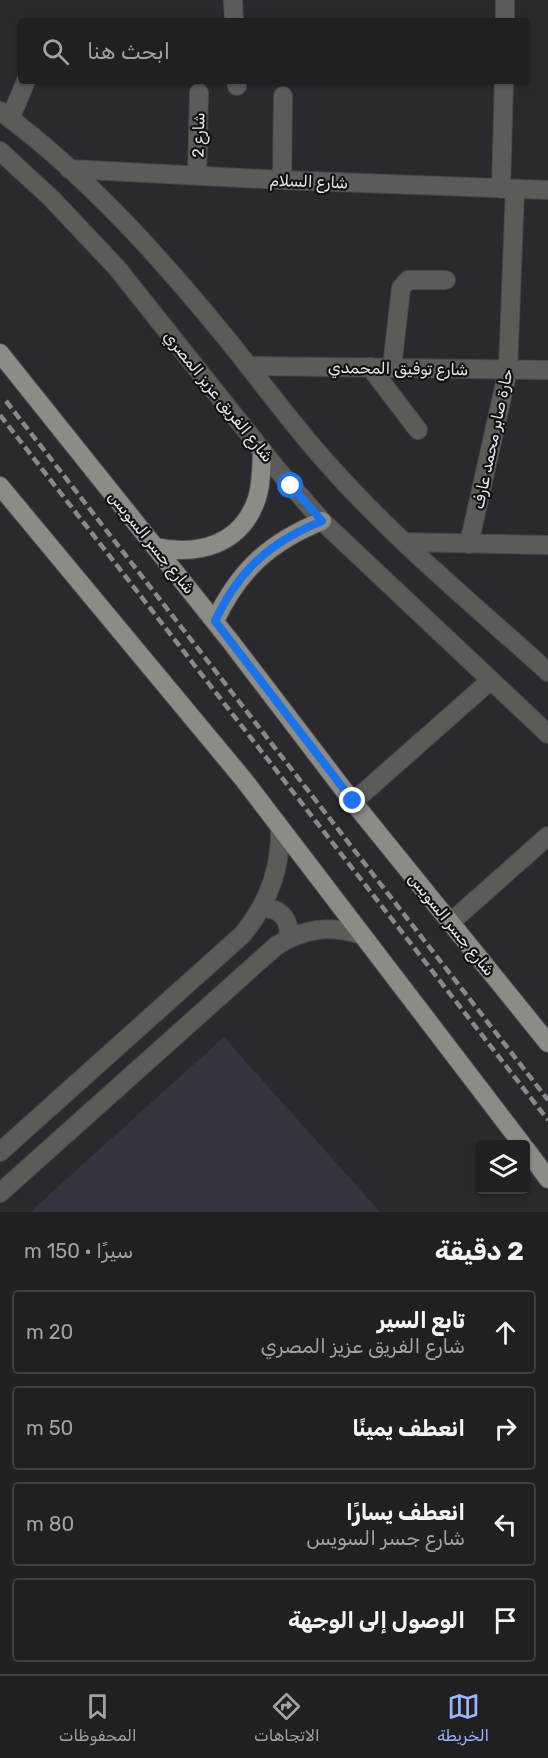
<!DOCTYPE html>
<html lang="ar">
<meta charset="utf-8">
<style>
:root{--surface:#201f22;--page:#28272a;--text:#f1f3f6;--muted:#a2a2a5;--line:#3d3d40;--accent:#9bb4fd}
body{margin:0;font-family:Rubik,"Noto Sans Arabic",sans-serif;background:var(--page);color:var(--text);direction:rtl}
.controls{position:absolute;right:18px;bottom:18px;display:grid;overflow:hidden;border-radius:6px;box-shadow:0 2px 4px #0004}
.controls button{width:54px;height:54px;display:grid;place-items:center;padding:0;border:0;border-bottom:2px solid var(--line);background:var(--surface);color:var(--text);font:30px sans-serif}
.stop{position:absolute;width:18px;height:18px;margin:-14px;border:4px solid #1a73e8;border-radius:50%;background:#fff}
.stop.end{background:#1a73e8;border-color:#fff;box-shadow:0 2px 6px #0008}
.list{margin:0;padding:0;list-style:none}
h2{display:flex;justify-content:space-between;align-items:center;height:78px;margin:0;padding:0 24px;font-size:26px}
h2 small{font-size:20px;font-weight:400;color:var(--muted)}
.list li{display:grid;grid-template-columns:39px 1fr auto;gap:18px;align-items:center;box-sizing:border-box;height:84px;margin:0 12px 12px;padding:0 12px;border:2px solid var(--line);border-radius:6px}
.list b{display:block;font-size:22px;white-space:nowrap}
.list p{margin:0;font-size:20px;white-space:nowrap;color:var(--muted)}
.list em{font-size:20px;font-style:normal;color:var(--muted)}
.icon{flex:none;width:33px;height:33px;fill:none;stroke:currentColor;stroke-width:2;stroke-linecap:round;stroke-linejoin:round}
.map{position:relative;flex:none;width:548px;height:1212px;overflow:hidden;direction:ltr}
.search{position:absolute;background:var(--surface);box-shadow:0 2px 4px #0004;left:18px;right:18px;top:18px;height:66px;display:flex;align-items:center;gap:15px;box-sizing:border-box;padding:0 21px;border-radius:6px;color:var(--muted);font-size:22px}
.sheet{height:462px;background:var(--surface)}
nav{display:flex;justify-content:space-around;align-items:center;box-sizing:border-box;height:84px;border-top:2px solid var(--line);background:var(--surface);font-size:16px;color:var(--muted)}
nav a{display:grid;justify-items:center;gap:3px}
nav .on{color:var(--accent)}
.map>svg:first-child{display:block}
.built{fill:#36343e}
.lines{fill:none;stroke-linecap:round;stroke-linejoin:round}
.minor-casing{stroke:#48474c;stroke-width:20}
.major-casing{stroke:#48474c;stroke-width:20}
.minor{stroke:#5c5b58;stroke-width:18}
.major{stroke:#8d8b86;stroke-width:18}
.rail{stroke:#89888c;stroke-width:4.5;stroke-dasharray:9 4.5;stroke-linecap:butt}
.route{stroke:#1a73e8;stroke-width:8}
.labels{text-anchor:middle;stroke-width:4.5;stroke-linejoin:round;paint-order:stroke}
.street-label{font-size:16px;fill:#e7e6e9;stroke:#121214}
</style>
<div class="map">
<svg width="548" height="1212" viewBox="0 0 548 1212">
<rect width="100%" height="100%" fill="#2a292e"/>
<path class="built" d="M224 1037 380 1212H30Z"/>
<g class="lines">
<defs>
<path id="minor" d="M233 0 234 21
M505 21V0
M236 81 237 86
M0 111C86 174 160 257 227 339 261 381 291 423 327 463 394 539 473 604 548 672
M10 119 26 81
M0 151 52 199 117 268 276 468 322 521 548 734
M69 169 282 180 548 190
M197 176 199 93
M282 180 283 96
M501 189 504 81
M248 366 548 370
M370 367 418 430
M392 367 401 288 408 280H446
M405 542 548 545
M469 544 508 370 515 190
M353 802 491 680
M262 908C281 908 291 920 288 938
M451 922 548 836
M0 1152 242 935C268 904 281 870 280 829
M0 1193 276 946C304 928 330 925 362 935"/>
<path id="major" d="M0 353 231 642 353 802 548 1043
M0 486 244 780 522 1144
M156 547C198 556 240 545 256 501 262 485 261 467 262 450
M215 621C239 570 270 542 322 521
M526 1149 548 1179"/>
</defs>
<use href="#minor" class="minor-casing"/>
<use href="#major" class="major-casing"/>
<use href="#minor" class="minor"/>
<use href="#major" class="major"/>
<path class="rail" d="M6 401 548 1100
M0 415 548 1120"/>
</g>
<g class="lines">
<path class="route" d="M291 486 322 521C270 542 239 570 215 621L353 801"/>
</g>
<g class="labels">
<g class="street-label">
<text transform="translate(198 135) rotate(-89)" y="6">شارع 2</text>
<text transform="translate(309 181) rotate(2)" y="6">شارع السلام</text>
<text transform="translate(398 368) rotate(1)" y="6">شارع توفيق المحمدي</text>
<text transform="translate(219 396) rotate(51)" y="6">شارع الفريق عزيز المصري</text>
<text transform="translate(492 439) rotate(-78)" y="6">حارة صابر محمد عارف</text>
<text transform="translate(152 542) rotate(51)" y="6">شارع جسر السويس</text>
<text transform="translate(452 924) rotate(51)" y="6">شارع جسر السويس</text>
</g>
</g>
</svg>
<div class="controls">
<button><svg class="icon" aria-label="layers" viewBox="0 0 24 24"><path d="M12 4l9 5-9 5-9-5zM3 14l9 5 9-5"/></svg></button>
</div>
<div class="stop" style="left:291px;top:486px"></div>
<div class="stop end" style="left:353px;top:801px"></div>
<div class="search"><svg class="icon" aria-label="search" viewBox="0 0 24 24"><circle cx="10" cy="10" r="6"/><path d="M15 15l6 6"/></svg>ابحث هنا</div>
</div>
<section class="sheet">
<h2>2 دقيقة<small>سيرًا · 150 m</small></h2>
<ul class="list">
<li><svg class="icon" aria-label="ahead" viewBox="0 0 24 24"><path d="M12 20V5M6 11l6-6 6 6"/></svg><div><b>تابع السير</b><p>شارع الفريق عزيز المصري</p></div><em>20 m</em></li>
<li><svg class="icon" aria-label="right" viewBox="0 0 24 24"><path d="M7 20v-9h11M14 6l5 5-5 5"/></svg><div><b>انعطف يمينًا</b></div><em>50 m</em></li>
<li><svg class="icon" aria-label="left" viewBox="0 0 24 24"><path d="M17 20v-9H6M10 6l-5 5 5 5"/></svg><div><b>انعطف يسارًا</b><p>شارع جسر السويس</p></div><em>80 m</em></li>
<li><svg class="icon" aria-label="arrive" viewBox="0 0 24 24"><path d="M6 21V4h12l-3 4 3 4H6"/></svg><div><b>الوصول إلى الوجهة</b></div></li>
</ul>
</section>
<nav>
<a class="on"><svg class="icon" aria-label="map" viewBox="0 0 24 24"><path d="M3 6l6-2 6 2 6-2v14l-6 2-6-2-6 2zM9 4v14M15 6v14"/></svg>الخريطة</a>
<a><svg class="icon" aria-label="directions" viewBox="0 0 24 24"><path d="M12 3l9 9-9 9-9-9zM9 14v-3h6M13 9l2 2-2 2"/></svg>الاتجاهات</a>
<a><svg class="icon" aria-label="saved" viewBox="0 0 24 24"><path d="M7 4h10v16l-5-4-5 4z"/></svg>المحفوظات</a>
</nav>
